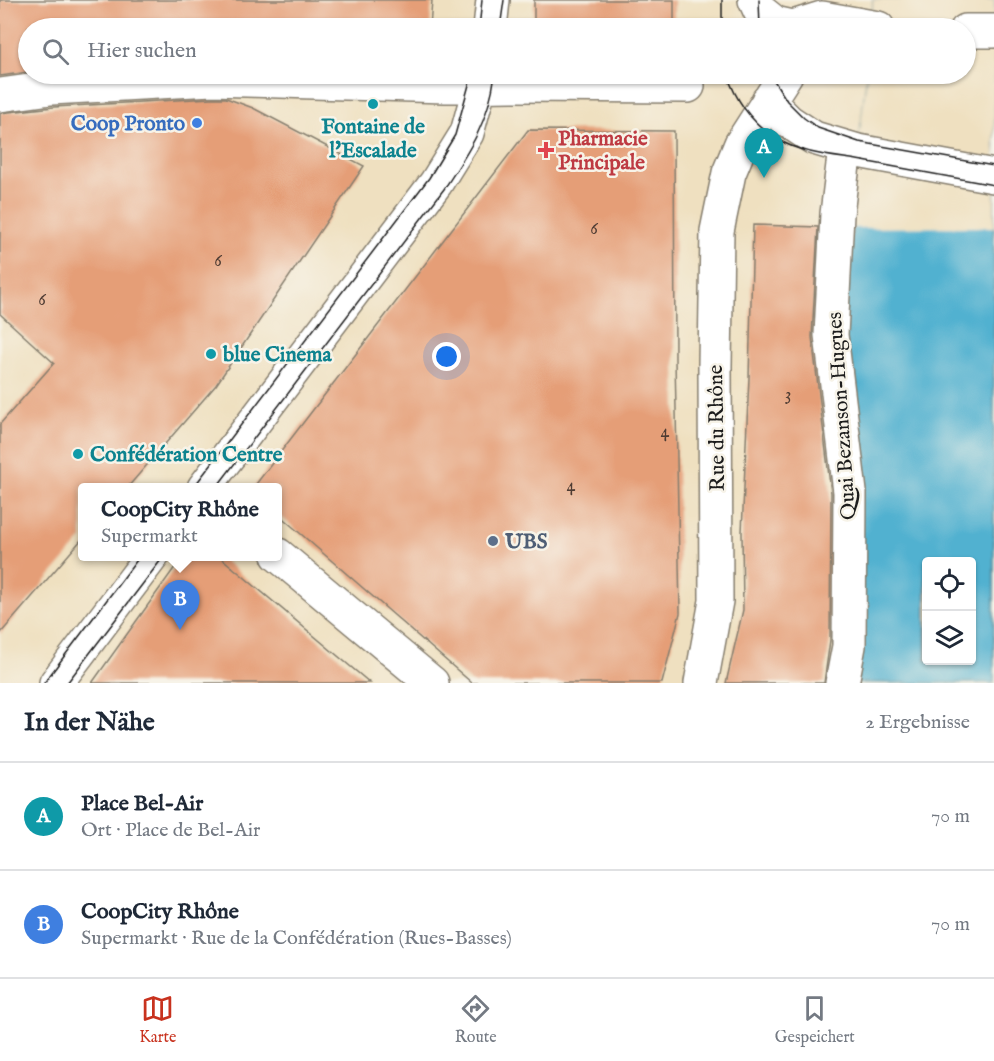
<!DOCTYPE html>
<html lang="de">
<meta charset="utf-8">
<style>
:root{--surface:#fff;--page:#f2f2f3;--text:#1f2937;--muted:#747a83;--line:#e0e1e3;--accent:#c8321e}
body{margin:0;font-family:"IM FELL English",serif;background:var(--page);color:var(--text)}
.controls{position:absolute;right:18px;bottom:18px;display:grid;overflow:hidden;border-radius:6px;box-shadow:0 2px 4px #0004}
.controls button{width:54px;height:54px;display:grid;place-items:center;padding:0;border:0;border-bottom:2px solid var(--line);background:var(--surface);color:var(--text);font:30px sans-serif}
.you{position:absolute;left:447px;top:357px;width:21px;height:21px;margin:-15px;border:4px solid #fff;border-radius:50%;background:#1a73e8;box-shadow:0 0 0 9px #1a73e833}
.badge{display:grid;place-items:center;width:39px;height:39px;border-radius:50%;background:var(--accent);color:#fff;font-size:20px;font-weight:700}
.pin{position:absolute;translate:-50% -50px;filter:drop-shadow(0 2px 3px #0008)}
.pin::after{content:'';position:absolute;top:32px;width:21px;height:18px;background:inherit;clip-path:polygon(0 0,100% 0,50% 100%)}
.popup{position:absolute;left:78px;top:483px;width:204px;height:78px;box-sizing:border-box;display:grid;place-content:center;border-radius:6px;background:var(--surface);filter:drop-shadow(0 2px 4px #0005);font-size:20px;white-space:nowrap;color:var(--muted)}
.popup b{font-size:22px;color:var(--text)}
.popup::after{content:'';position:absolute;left:50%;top:100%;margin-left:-12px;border:12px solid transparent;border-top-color:var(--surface)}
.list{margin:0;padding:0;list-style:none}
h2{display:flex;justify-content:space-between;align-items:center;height:78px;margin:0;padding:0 24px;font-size:26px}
h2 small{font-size:20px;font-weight:400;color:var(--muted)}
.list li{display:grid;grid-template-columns:39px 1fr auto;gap:18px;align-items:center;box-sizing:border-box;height:108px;padding:0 24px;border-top:2px solid var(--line)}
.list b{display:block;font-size:22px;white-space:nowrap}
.list p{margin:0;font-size:20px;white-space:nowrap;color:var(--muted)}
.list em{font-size:20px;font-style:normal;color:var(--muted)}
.icon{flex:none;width:33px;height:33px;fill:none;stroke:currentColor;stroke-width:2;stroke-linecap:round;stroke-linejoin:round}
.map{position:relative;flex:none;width:994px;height:683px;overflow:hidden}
.search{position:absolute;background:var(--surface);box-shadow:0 2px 4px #0004;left:18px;right:18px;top:18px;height:66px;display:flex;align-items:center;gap:15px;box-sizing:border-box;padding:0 21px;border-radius:33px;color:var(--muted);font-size:22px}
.sheet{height:294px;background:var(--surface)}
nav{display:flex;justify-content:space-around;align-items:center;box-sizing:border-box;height:84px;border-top:2px solid var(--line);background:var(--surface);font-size:16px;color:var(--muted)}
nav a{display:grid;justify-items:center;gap:3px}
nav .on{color:var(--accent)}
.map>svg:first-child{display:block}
.water{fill:#51b1d0;stroke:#366676;stroke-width:1.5;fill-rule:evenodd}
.pier{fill:#efe0c0}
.building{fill:#e59e77}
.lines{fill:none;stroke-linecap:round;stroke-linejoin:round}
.street-casing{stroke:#867e6e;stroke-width:36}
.street{stroke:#fff;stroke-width:33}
.tram{stroke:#1c1c1c;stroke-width:1.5}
.culture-dot{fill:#0f9aa8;stroke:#f7f3e8;stroke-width:2}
.shop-dot{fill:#3f7fe0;stroke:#f7f3e8;stroke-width:2}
.health-dot{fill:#e0444e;stroke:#f7f3e8;stroke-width:2}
.service-dot{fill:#5c6f8a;stroke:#f7f3e8;stroke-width:2}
.labels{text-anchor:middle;stroke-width:5;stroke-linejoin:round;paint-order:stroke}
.number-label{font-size:18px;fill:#4e3c33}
.shop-label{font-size:21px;font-weight:bold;fill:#366cbe;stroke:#f7f3e8;text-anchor:end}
.culture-label{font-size:21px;font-weight:bold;fill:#0d838f;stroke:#f7f3e8;text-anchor:start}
.health-label{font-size:21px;font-weight:bold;fill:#be3a42;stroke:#f7f3e8;text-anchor:start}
.street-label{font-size:21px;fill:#1c1c1c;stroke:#f7f3e8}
.service-label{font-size:21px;font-weight:bold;fill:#4e5e75;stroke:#f7f3e8;text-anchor:start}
</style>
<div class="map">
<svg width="994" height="683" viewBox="0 0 994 683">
<rect width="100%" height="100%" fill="#f7f3e8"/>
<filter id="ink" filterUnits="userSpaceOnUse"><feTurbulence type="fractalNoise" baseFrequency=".0167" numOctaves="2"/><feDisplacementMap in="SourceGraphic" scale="12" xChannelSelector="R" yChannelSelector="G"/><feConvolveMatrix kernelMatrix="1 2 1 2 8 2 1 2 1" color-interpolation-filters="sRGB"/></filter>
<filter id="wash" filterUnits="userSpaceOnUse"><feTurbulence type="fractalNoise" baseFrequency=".008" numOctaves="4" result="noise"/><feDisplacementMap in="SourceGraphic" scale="24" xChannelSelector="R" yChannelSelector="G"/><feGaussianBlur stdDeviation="1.35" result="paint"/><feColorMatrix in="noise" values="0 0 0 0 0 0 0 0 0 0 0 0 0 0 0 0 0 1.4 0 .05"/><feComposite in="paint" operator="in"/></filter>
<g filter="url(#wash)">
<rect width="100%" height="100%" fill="#efe0c0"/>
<path class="water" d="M873 0H994V683H857L843 331 858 151 867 74H966V28H872ZM926 562H972V660H926Z"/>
<path class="pier" d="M873 0H994V227L848 228 867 74H966V28H872Z"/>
<g id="blocks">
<path class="building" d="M0 0H432L430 28H28V72L0 76Z
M534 0H674V28H534Z
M212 98H226L253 108 364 166 216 385 127 488H82V539L0 634V424L54 363 0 314V113L54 107Z
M528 130 674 131 675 359 680 613 662 683H472L278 514V488H253Z
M753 225 818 227 812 337 831 493 830 640 824 683H726L743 610 742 532 749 378Z
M183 556H219L370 683H92Z"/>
</g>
</g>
<g filter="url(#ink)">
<use href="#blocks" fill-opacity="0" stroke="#867e6e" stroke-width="1.5"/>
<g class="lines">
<defs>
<path id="street" d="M755 0 760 11 775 23 793 27 822 18 878 28
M490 28 493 0
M966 31H994
M0 95 51 88 212 79 445 86 513 85 688 86
M768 101 788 121 814 138 858 151 994 176
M204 488 436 183 467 133 483 74
M278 555 432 683
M56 683 152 556
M701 683 716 601 715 366 717 231 729 173 741 144 786 74
M842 683 849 646 850 492 831 335 837 214 845 148"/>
</defs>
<use href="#street" class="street-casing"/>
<use href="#street" class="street"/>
<path class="tram" d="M722 0V28
M759 0 760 28
M479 28 482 0
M500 28 504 0
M727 74C736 101 751 122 775 138 801 154 834 156 863 161 907 169 950 177 994 185
M770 74 787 101 804 118 818 128 859 142 994 166
M193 488 429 178 455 135 472 74
M216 488 444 189C470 150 489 121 495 74
M44 683 140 556
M67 683 164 556"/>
</g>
</g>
<g class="culture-dot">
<circle cx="373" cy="104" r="6"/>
<circle cx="211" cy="354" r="6"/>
<circle cx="78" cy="454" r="6"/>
</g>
<circle class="shop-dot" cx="197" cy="123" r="6"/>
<path class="health-dot" d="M543 141h6v6h6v6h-6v6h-6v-6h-6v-6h6z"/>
<circle class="service-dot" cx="493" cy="541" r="6"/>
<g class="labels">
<g class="number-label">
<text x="594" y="234">6</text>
<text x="218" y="266">6</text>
<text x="42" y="305">6</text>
<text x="788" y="400">3</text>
<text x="665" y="437">4</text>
<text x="571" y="491">4</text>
</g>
<g class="shop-label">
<text x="185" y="130">Coop Pronto</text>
</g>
<g class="culture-label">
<text x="373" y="133" text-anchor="middle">Fontaine de<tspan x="373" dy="24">l'Escalade</tspan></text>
<text x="223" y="361">blue Cinema</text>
<text x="90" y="461">Confédération Centre</text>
</g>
<g class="health-label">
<text x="558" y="145">Pharmacie<tspan x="558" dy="24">Principale</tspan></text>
</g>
<g class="street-label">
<text transform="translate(841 416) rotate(-94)" y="7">Quai Bezanson-Hugues</text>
<text transform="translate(716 428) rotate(-91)" y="7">Rue du Rhône</text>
</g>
<g class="service-label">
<text x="505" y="548">UBS</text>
</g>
</g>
</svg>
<div class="controls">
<button><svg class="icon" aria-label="locate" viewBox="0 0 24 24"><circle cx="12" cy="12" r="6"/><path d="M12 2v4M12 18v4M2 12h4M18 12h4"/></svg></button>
<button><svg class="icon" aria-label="layers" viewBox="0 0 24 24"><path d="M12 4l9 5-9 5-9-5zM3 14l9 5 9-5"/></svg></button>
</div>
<div class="you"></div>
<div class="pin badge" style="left:764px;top:178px;background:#0f9aa8">A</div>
<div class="pin badge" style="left:180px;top:630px;background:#3f7fe0">B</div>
<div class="popup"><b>CoopCity Rhône</b>Supermarkt</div>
<div class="search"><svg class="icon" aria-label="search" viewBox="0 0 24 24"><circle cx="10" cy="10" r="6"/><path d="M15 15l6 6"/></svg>Hier suchen</div>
</div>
<section class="sheet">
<h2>In der Nähe<small>2 Ergebnisse</small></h2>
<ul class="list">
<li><span class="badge" style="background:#0f9aa8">A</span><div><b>Place Bel-Air</b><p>Ort · Place de Bel-Air</p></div><em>70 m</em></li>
<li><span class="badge" style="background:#3f7fe0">B</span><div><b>CoopCity Rhône</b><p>Supermarkt · Rue de la Confédération (Rues-Basses)</p></div><em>70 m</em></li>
</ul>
</section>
<nav>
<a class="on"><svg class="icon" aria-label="map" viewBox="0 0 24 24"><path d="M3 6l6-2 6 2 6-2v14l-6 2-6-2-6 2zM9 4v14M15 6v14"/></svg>Karte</a>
<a><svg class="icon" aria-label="directions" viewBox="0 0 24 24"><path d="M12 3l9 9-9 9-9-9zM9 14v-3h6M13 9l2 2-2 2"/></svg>Route</a>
<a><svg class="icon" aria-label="saved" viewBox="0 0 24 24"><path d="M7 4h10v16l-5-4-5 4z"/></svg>Gespeichert</a>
</nav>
